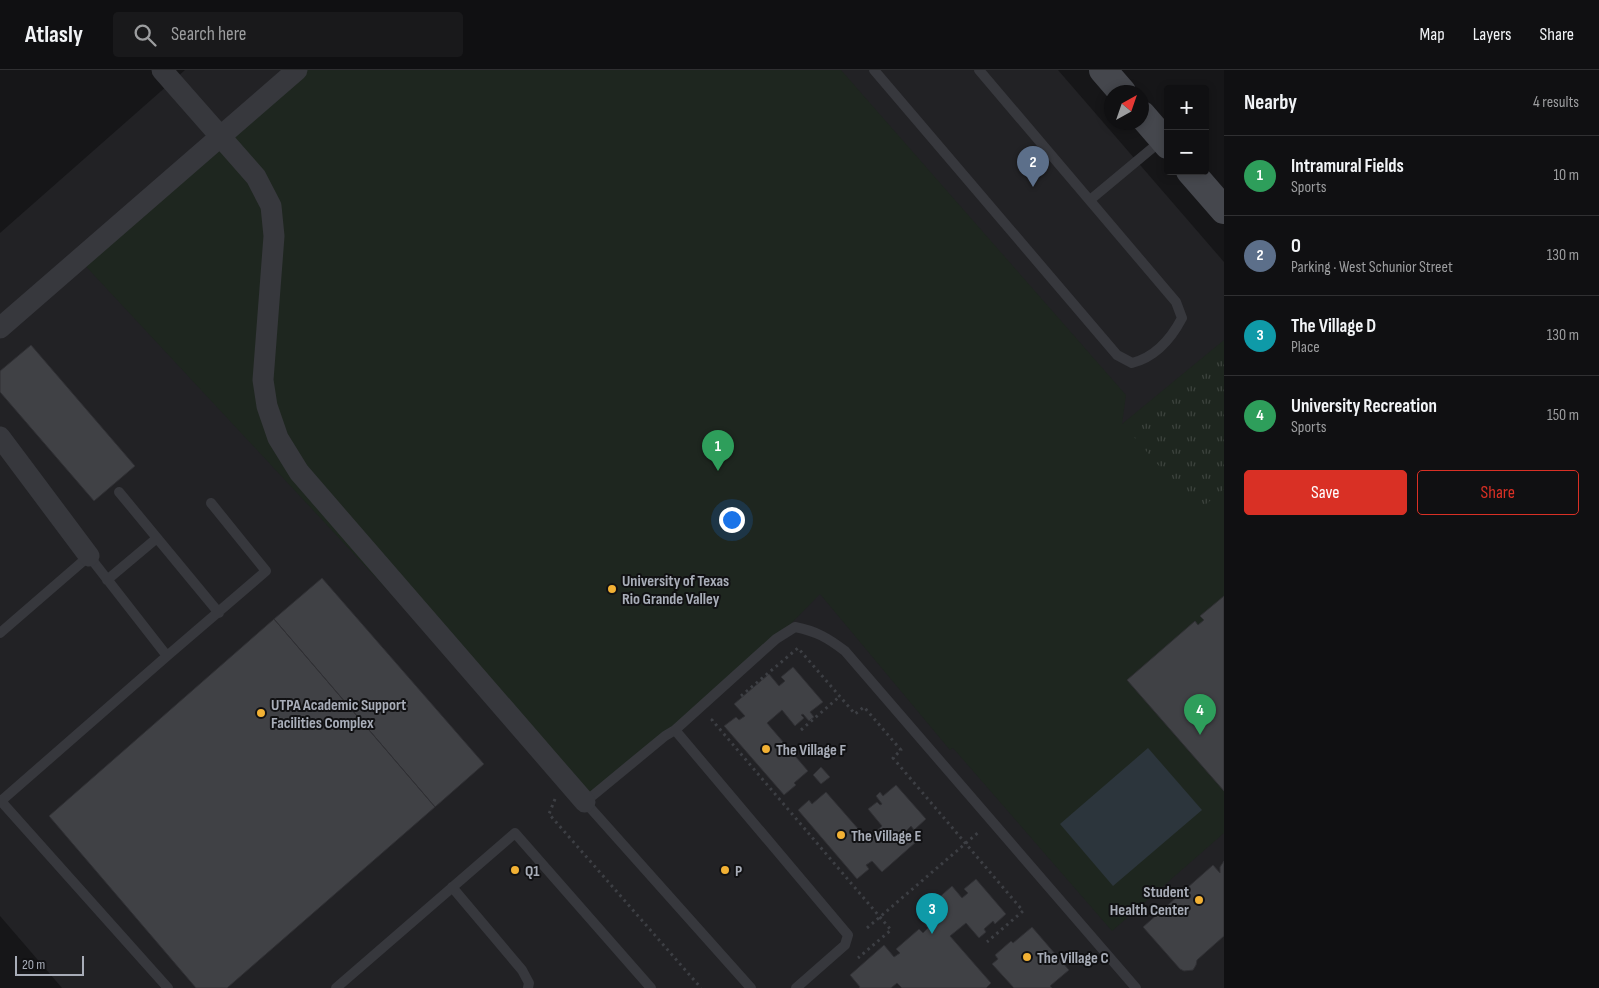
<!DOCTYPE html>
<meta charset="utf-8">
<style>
:root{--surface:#101012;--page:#19191b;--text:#f1f3f6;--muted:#9c9d9f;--line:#303032;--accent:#d93025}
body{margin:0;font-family:"Sofia Sans Condensed",sans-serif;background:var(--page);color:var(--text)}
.controls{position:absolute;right:15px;top:15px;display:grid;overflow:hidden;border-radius:5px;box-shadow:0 2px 8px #0003}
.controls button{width:45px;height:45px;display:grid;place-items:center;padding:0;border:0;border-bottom:1px solid var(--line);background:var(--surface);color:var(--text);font:25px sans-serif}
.compass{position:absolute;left:1104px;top:15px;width:45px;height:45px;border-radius:50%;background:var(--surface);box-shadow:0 2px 8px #0003;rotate:40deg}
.scale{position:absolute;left:15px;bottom:12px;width:69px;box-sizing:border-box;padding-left:5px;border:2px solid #a8adb8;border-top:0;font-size:14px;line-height:18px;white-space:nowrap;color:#a8adb8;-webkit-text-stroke:4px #111113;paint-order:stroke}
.you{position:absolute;left:731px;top:449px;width:18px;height:18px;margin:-12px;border:4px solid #fff;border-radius:50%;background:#1a73e8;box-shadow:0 0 0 8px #1a73e833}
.badge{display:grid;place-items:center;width:32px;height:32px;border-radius:50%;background:var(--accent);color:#fff;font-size:16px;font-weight:700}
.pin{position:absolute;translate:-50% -41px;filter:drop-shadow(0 1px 2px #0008)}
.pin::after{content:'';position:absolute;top:26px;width:18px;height:15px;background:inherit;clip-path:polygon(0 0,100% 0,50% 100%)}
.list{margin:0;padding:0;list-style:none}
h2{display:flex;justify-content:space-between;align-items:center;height:65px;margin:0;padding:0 20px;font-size:21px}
h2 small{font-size:16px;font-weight:400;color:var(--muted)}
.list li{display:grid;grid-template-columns:32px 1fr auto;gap:15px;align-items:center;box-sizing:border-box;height:80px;padding:0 20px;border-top:1px solid var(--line)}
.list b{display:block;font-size:19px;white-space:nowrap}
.list p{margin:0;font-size:16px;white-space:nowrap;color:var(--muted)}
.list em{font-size:16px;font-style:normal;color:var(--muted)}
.actions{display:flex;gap:10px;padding:15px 20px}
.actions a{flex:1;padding:11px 0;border:1px solid var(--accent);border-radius:5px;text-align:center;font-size:18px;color:var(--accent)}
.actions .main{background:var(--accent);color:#fff}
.icon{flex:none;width:28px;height:28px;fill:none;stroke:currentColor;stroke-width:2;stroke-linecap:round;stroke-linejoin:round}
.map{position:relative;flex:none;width:1224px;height:918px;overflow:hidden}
header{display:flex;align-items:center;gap:30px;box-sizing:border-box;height:70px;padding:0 25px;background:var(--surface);border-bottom:1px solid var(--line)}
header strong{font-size:24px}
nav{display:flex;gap:28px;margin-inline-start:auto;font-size:18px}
.search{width:350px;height:45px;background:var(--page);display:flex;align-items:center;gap:12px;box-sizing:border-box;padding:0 18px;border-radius:5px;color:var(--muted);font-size:19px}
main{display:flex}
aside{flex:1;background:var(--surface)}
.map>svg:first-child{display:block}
.built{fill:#222225}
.grass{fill:#1e261f}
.park{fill:url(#park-tufts)}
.water{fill:#2c353c}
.building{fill:#404145;stroke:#303034}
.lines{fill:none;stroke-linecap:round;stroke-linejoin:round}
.path{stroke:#3d3f44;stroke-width:3;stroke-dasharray:2.5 4;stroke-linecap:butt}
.lane{stroke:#37383d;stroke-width:10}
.street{stroke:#37383d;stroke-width:21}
.secondary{stroke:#45474d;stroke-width:28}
.poi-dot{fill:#f2b134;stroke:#111113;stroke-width:2}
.labels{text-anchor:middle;stroke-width:4;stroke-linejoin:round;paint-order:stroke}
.poi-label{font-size:16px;font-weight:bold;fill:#a8adb8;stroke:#111113;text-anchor:start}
</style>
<header>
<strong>Atlasly</strong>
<div class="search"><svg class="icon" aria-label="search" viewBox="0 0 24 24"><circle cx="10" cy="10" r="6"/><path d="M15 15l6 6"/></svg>Search here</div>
<nav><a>Map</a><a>Layers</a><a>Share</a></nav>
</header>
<main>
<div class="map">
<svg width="1224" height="918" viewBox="0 0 1224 918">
<defs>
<pattern id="park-tufts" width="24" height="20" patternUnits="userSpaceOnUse" patternTransform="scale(1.25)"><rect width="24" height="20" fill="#1e261f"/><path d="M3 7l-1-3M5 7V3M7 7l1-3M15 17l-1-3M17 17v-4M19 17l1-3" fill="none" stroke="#3c433d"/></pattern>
</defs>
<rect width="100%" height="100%" fill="#161618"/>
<path class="built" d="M185 0H1058L1224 192V918H62L0 846V163Z"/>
<path class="grass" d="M297 0H841L1126 325 1122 354 1224 270V763L1112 861 953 678 950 680 820 524 776 569 585 732 79 189Z"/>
<path class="park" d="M1220 278 1224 283V419L1198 441 1127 359Z"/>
<path class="water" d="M1148 678 1202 740 1113 816 1060 754Z"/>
<path class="building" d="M31 275 135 396 94 431 0 322V301Z
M322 508 484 694 435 737 274 549Z
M1224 526V721L1127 610 1195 551 1198 555 1204 550 1200 546Z
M274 549 435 737 227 918H196L49 746Z
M793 597 823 632 810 642 814 647 809 651 803 644 801 645 804 648 795 656 782 640 767 653 808 701 794 713 796 715 784 725 724 656 736 647 739 650 745 646 734 634 769 604 779 616 785 611 781 607Z
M821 697 830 707 821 714 813 705Z
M896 715 926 749 914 760 911 756 906 761 916 772 882 802 872 791 866 795 869 799 857 809 798 740 809 730 812 734 826 722 867 769 882 756 868 739 877 732 880 735 882 734 876 726 880 722 883 726Z
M1224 791V866L1197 890 1196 895 1193 900 1184 901 1180 899 1143 857 1213 795 1220 803V797Z
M976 809 1006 844 995 854 993 851 984 859 986 862 979 868 966 853 950 866 991 913 986 918H902L897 913 891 918H859L860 917 850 905 884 875 894 887 900 883 896 879 919 859 923 863 928 858 918 846 952 816 962 828 968 823 964 819Z
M1032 857 1069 900 1050 916 1052 918H1014L992 894 998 889 995 885 1011 871 1013 873Z"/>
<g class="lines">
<path class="path" d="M741 626 798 578 855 644 864 637 901 680 893 688 1023 841 987 872
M713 649 712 650 891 860 858 888
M801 660 839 627
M555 729 549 744 701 918
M867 858 980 761"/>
<path class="lane" d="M874 0 1117 285 1132 293C1156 287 1171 269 1182 248L1176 232 979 0
M1090 130 1162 70
M119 422 219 543
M107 510 157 468
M0 563 89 486 167 586 1 731
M167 586 266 501 211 433
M675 660 776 569 795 557C816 561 828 568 845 581L1136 918
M0 730 168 918
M452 817 522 900 529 913 528 918
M336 918 515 763 651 918
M751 918 585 732 665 666 675 660 848 865 845 875 796 918"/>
<path class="street" d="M162 0 256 107 271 136 274 166 263 310 267 336 278 368 299 402 585 732
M0 258 297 0
M0 367 89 486"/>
<path class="secondary" d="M1103 0 1122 22
M1142 45 1168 75
M1190 101 1224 140"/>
</g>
<g class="poi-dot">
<circle cx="612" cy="519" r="5"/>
<circle cx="261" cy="643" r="5"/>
<circle cx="766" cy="679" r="5"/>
<circle cx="841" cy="765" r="5"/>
<circle cx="515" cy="800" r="5"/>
<circle cx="725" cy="800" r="5"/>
<circle cx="1199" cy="830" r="5"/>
<circle cx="1027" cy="887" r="5"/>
</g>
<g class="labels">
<g class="poi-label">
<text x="622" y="516">University of Texas<tspan x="622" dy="18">Rio Grande Valley</tspan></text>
<text x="271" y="640">UTPA Academic Support<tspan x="271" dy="18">Facilities Complex</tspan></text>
<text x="776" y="685">The Village F</text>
<text x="851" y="771">The Village E</text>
<text x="525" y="806">Q1</text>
<text x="735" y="806">P</text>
<text x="1189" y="827" text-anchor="end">Student<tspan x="1189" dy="18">Health Center</tspan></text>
<text x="1037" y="893">The Village C</text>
</g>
</g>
</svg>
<div class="controls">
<button>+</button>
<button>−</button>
</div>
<svg class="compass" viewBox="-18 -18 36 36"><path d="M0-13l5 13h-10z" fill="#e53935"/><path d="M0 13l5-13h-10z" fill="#9c9d9f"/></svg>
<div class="scale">20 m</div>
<div class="you"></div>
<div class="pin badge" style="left:718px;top:401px;background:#2e9e5b">1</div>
<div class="pin badge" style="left:1033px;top:117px;background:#5c6f8a">2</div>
<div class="pin badge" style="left:932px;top:864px;background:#0f9aa8">3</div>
<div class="pin badge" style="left:1200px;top:665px;background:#2e9e5b">4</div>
</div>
<aside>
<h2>Nearby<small>4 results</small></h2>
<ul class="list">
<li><span class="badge" style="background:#2e9e5b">1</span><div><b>Intramural Fields</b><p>Sports</p></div><em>10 m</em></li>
<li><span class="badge" style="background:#5c6f8a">2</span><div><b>O</b><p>Parking · West Schunior Street</p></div><em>130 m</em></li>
<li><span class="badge" style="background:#0f9aa8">3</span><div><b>The Village D</b><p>Place</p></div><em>130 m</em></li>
<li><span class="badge" style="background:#2e9e5b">4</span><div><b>University Recreation</b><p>Sports</p></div><em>150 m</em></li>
</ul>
<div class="actions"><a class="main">Save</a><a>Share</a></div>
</aside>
</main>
